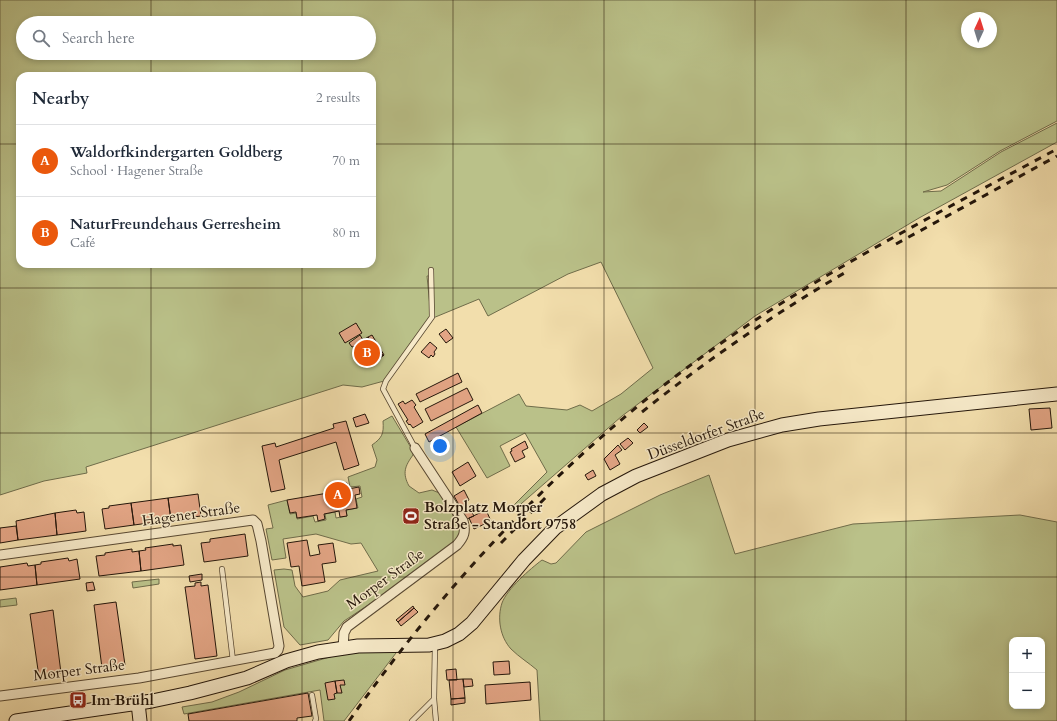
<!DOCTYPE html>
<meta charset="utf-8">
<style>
:root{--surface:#fff;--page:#f6f6f7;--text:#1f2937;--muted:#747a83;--line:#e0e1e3;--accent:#ea580c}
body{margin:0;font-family:Cardo,serif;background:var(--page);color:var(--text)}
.controls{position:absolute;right:12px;bottom:12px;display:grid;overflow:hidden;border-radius:8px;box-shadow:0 2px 6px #0003}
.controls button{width:36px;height:36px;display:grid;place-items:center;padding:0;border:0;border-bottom:1px solid var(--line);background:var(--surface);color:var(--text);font:20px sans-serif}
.compass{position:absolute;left:961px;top:12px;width:36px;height:36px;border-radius:50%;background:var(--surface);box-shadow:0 2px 6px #0003;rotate:4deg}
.you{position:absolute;left:440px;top:446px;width:14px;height:14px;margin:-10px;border:3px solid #fff;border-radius:50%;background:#1a73e8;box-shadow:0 0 0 6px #1a73e833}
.badge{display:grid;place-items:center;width:26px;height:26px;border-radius:50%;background:var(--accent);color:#fff;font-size:13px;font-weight:700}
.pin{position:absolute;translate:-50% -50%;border:2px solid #fff;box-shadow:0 1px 4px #0006}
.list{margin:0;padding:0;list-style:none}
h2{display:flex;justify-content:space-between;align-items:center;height:52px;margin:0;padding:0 16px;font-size:17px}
h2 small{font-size:13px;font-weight:400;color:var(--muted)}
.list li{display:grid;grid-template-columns:26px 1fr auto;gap:12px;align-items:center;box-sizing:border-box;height:72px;padding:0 16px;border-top:1px solid var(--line)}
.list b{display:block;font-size:15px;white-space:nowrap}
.list p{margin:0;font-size:13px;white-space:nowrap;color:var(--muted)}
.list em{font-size:13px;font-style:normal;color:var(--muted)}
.icon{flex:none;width:22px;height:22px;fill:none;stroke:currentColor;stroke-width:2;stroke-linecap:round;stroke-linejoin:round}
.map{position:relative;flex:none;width:1057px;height:721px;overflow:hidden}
.search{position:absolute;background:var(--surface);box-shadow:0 2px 6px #0003;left:16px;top:16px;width:360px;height:44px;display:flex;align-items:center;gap:10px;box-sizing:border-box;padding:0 14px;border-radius:22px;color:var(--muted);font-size:15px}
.panel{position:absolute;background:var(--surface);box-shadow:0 2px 6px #0003;left:16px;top:72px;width:360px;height:196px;border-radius:12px}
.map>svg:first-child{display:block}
.green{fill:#bac189;stroke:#6f6c4a;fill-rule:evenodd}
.building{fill:#e3a585;stroke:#24160a}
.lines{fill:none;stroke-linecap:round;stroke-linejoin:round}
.lane-casing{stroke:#584832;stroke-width:6}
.street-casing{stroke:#584832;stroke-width:11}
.secondary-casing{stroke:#24160a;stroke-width:15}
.lane{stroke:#f7eac9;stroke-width:4.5}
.street{stroke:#f7eac9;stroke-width:9}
.secondary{stroke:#f7eac9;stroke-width:13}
.rail{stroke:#24160a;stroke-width:3;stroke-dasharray:7 7;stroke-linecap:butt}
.grid{fill:none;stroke:#24160a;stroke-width:1;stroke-opacity:0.55}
.labels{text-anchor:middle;stroke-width:3;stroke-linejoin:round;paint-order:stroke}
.street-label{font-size:15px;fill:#24160a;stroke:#f7eac9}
.poi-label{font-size:15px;font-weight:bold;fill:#24160a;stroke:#f7eac9;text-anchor:start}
</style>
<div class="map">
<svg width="1057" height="721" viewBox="0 0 1057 721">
<rect width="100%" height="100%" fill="#f2deac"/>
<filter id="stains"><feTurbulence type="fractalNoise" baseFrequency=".005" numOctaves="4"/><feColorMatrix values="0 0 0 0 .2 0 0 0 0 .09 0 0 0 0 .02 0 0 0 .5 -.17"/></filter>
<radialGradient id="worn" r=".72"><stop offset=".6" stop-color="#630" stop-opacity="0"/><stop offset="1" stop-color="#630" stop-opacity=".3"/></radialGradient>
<path class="green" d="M0 0H1057V121L1000 151 947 185 923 192 941 191 1001 152 1057 123V142L919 218 755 316 622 416 514 510 510 509 547 472 525 433 500 446 510 466 487 478 456 427 519 394 526 406 567 410 580 405 592 411 621 394 653 368 601 262 568 274 488 316 479 299 433 318 429 276H427L431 317 384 381 362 387 343 385 86 467 87 473 44 481 0 495ZM967 18H991V42H967ZM23 23H369V53H23ZM20 76H372V264H20Z
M392 416 413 451V455C405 466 402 473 409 486L419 493 432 490 442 494 460 526 461 532 451 546 400 584 344 621 328 640 300 645 284 627 274 570 284 569 292 570 295 586 303 597 328 591 340 580 378 571 361 543 351 544 316 534 283 539 286 558 272 560 266 529 273 528 268 505 287 500 290 514 296 513 297 519 313 516 315 522 326 520 325 514 335 512 336 518 347 516 346 510 358 508 356 499 362 497 360 486 350 487 348 477 375 467 377 460 372 445C382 438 384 434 383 421Z
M709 475 735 554 853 524 1020 515 1057 522V721H540L537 670C529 663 519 657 511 649 500 637 497 618 502 603 507 589 530 569 542 560L551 564 556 563 586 532 660 495ZM1012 640H1042V706H1012Z
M159 579V584L133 588 132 582Z
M16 598 17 605 0 607V600Z
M391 649 396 653 344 721H324L320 690 184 714 182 707 212 702 239 692 285 670 347 652Z"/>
<path class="building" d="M356 323 362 333 345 343 339 333Z
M446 329 453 338 446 343 439 334Z
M360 335 363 340 368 337 376 351 379 349 383 356 367 366 355 346 352 347 349 343Z
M372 335 384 355 383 356 379 349 376 351 368 337Z
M430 342 437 348 434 352 435 354 433 357 431 355 429 358 421 352Z
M458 373 462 382 420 402 416 394Z
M467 388 473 400 431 421 425 409Z
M412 400 416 405 414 407 423 422 413 428 410 424 409 425 406 421 408 420 398 404 403 401 405 404Z
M478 405 482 413 429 442 425 434Z
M1050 408 1052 428 1031 430 1029 409Z
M365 414 369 423 356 427 353 418Z
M346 421 359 465 344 470 336 442 279 460 285 489 271 492 262 446 275 443 276 447 334 428 333 424Z
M644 423 648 427 640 433 637 430Z
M628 438 633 443 625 450 620 444Z
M525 441 528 448 522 451 525 457 515 462 510 452 512 451 511 449Z
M618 445 622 450 615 455 620 464 610 470 604 459Z
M468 462 476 476 460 486 452 472Z
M593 470 596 476 588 480 585 475Z
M338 482 347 483 348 489 359 487 360 494 355 495 357 508 346 510 347 516 340 517 339 511 324 514 325 519 318 521 317 515 297 518 296 512 290 513 287 500 328 493 327 487Z
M464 490 469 500 466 502 474 516 467 519 454 496Z
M198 494 201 516 171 520 168 498Z
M168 498 171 520 134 525 131 503Z
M131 503 134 525 105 529 102 509 109 508V506Z
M76 510 77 513 84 512 86 531 57 535 55 513Z
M486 510 491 521 474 529 469 518Z
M55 513 57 535 18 540 16 521Z
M16 526 18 540 0 543V528Z
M245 534 248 556 204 562 201 543 210 542V539Z
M307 540 310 556 320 554 318 545 333 543 336 562 322 564 325 582 302 586 299 566 291 567 287 543Z
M173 544V546L181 545 184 565 141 571 139 551 146 550 145 548Z
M132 549V552L139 551 141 571 99 576 96 556 105 555V553Z
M68 558 69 561 77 559 80 579 37 585 35 565 41 564V562Z
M27 563 28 566 35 565 37 585 0 590V567Z
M202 574V580L190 582 189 576Z
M93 582 95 590 87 591 86 583Z
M201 582V586L208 585 217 656 195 659 185 587 195 586V583Z
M116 602 125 665 102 668 94 605Z
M413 606 414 608 398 622 396 620Z
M414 608 418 612 401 626 398 622Z
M53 610 61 673 39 677 30 614Z
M509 661 510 674 494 675 493 662Z
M456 669 457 680H447L446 670Z
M463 679 465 698 451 699 449 680Z
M463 679H472L473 686 464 687Z
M344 680 345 685H340L342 693H337L335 681Z
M335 681 337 693 334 694 335 699 328 700 325 683Z
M530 682 531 700 486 704 485 685Z
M308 693 312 716 297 718V721H189L188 714Z
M465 698V703L451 705V699Z"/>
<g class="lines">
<defs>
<path id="lane" d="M415 448 383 389 386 381 432 317 431 270
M222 569 233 661
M435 646 434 699 436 721
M312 695 316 719 315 721
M412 721 434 699"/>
<path id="street" d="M0 555 253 520 257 524 261 541 279 646 278 650 275 653 139 678 0 696
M343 648 344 633 347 627 457 545C464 537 466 532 463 521L415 448"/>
<path id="secondary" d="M138 703 140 721
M16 721 152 701 190 693 247 678 286 661 318 652 358 646 429 645 445 641 459 634 472 623 524 560 555 528 602 494 636 476 728 440 782 425 819 419 1057 394"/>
</defs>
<use href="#lane" class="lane-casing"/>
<use href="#street" class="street-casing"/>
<use href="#secondary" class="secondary-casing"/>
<use href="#lane" class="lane"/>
<use href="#street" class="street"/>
<use href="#secondary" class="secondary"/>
<path class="rail" d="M896 244 1057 156
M642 412C707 360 774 314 846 272
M501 543 550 493
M349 721C449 578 573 447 717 346 824 271 942 211 1057 149"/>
</g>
<path class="grid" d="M151 0V23M302 0V23M453 0V721M604 0V721M755 0V721M906 0V721M151 53V76M302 53V76M0 144H20M372 144H1057M151 264V721M302 264V721M0 288H1057M0 433H1057M0 577H1057"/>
<defs>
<symbol id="stadium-square" viewBox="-11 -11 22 22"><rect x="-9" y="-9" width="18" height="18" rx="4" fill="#8f2418" stroke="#f7eac9"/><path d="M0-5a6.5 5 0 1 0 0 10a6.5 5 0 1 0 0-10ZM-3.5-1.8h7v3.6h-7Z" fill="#fff"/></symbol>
<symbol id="bus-square" viewBox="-11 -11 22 22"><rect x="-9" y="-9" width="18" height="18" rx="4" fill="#8f2418" stroke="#f7eac9"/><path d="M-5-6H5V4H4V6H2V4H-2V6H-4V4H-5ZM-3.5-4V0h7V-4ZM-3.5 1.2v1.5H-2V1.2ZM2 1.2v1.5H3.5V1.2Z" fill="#fff"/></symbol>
</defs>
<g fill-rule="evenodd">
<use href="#stadium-square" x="401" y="506" width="20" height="20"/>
<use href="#bus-square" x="68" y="690" width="20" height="20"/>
</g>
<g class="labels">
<g class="street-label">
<text transform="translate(706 434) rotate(-20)" y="5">Düsseldorfer Straße</text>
<text transform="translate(191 514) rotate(-8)" y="5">Hagener Straße</text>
<text transform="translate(385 579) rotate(-36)" y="5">Morper Straße</text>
<text transform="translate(79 670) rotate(-7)" y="5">Morper Straße</text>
</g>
<g class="poi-label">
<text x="424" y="512">Bolzplatz Morper<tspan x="424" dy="17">Straße - Standort 9758</tspan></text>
<text x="91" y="705">Im Brühl</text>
</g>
</g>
<rect width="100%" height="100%" filter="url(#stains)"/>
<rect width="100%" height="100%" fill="url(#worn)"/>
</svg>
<div class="controls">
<button>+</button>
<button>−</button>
</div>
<svg class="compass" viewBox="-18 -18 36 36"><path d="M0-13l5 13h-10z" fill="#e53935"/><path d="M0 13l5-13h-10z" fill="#747a83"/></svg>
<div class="you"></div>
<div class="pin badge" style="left:338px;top:495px">A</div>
<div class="pin badge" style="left:367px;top:353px">B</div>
<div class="search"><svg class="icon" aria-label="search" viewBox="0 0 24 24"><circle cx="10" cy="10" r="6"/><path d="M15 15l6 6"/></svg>Search here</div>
<section class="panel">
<h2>Nearby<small>2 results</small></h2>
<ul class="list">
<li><span class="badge">A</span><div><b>Waldorfkindergarten Goldberg</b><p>School · Hagener Straße</p></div><em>70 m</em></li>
<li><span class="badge">B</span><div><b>NaturFreundehaus Gerresheim</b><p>Café</p></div><em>80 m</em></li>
</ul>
</section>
</div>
